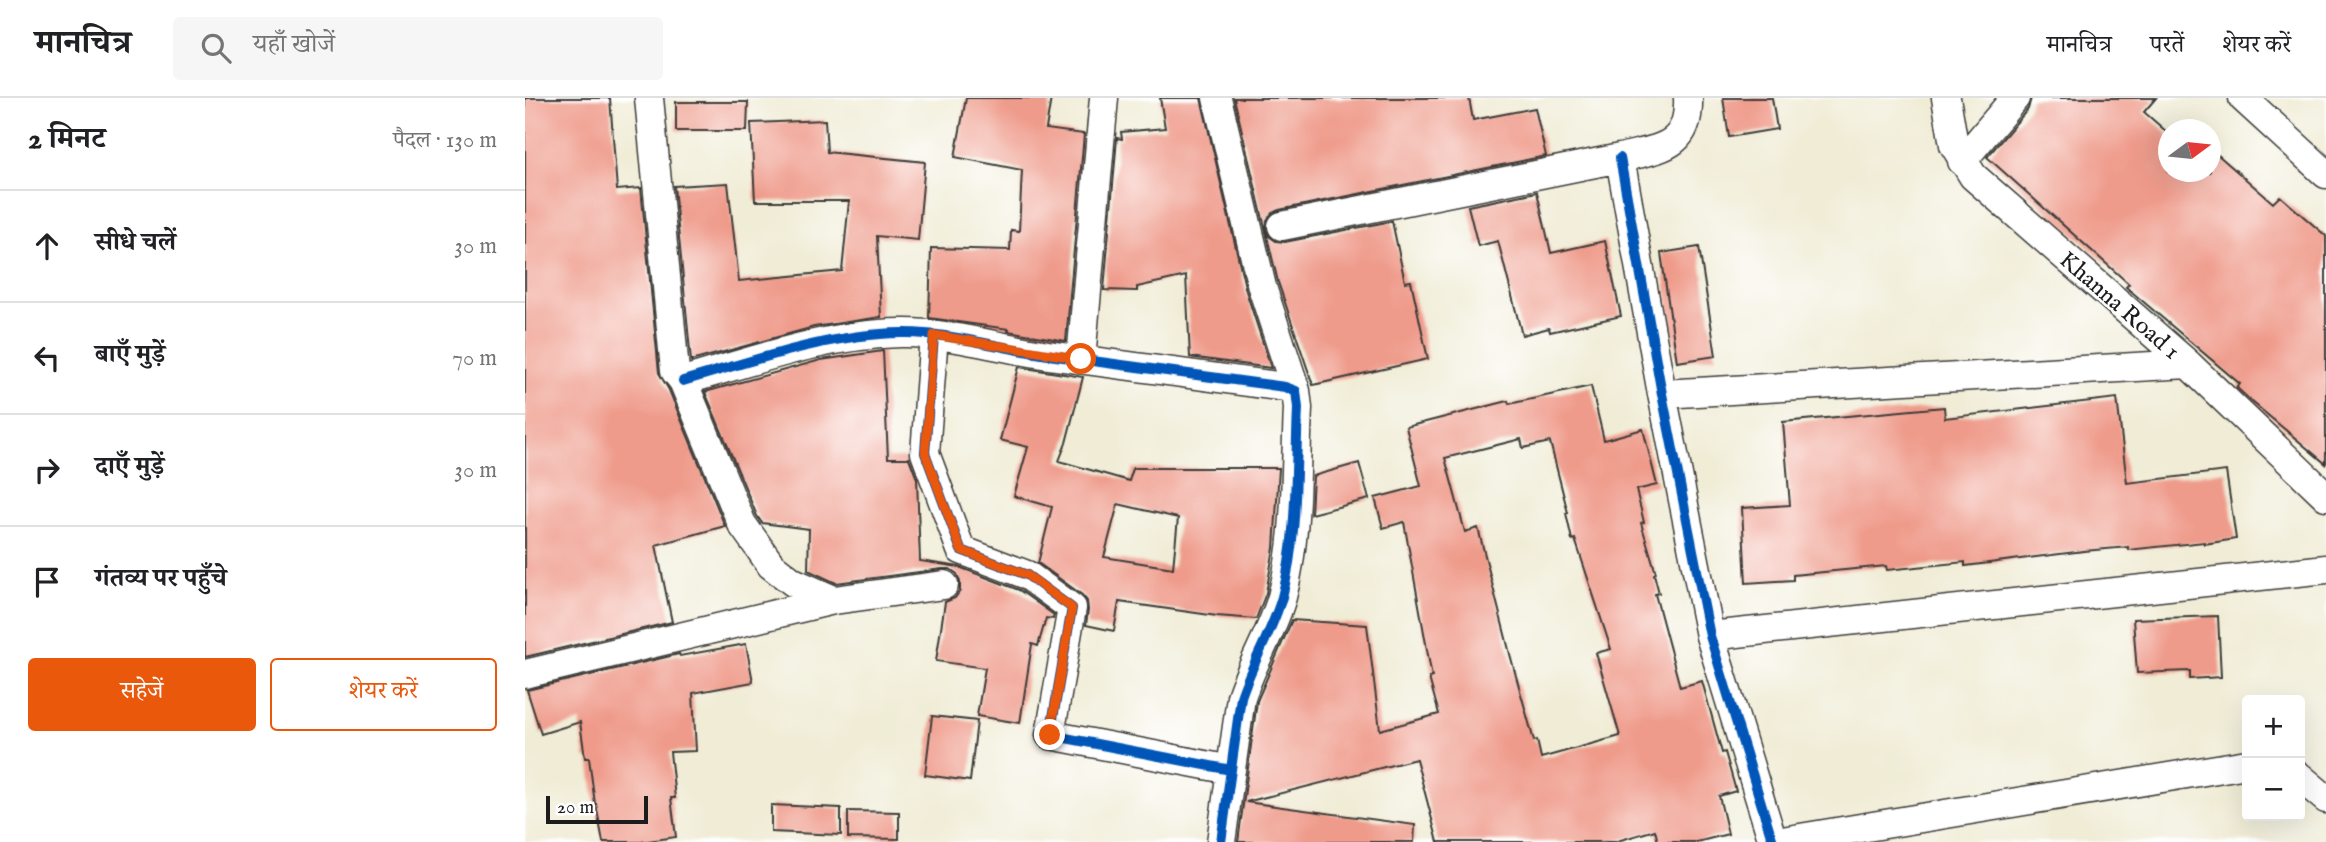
<!DOCTYPE html>
<html lang="hi">
<meta charset="utf-8">
<style>
:root{--surface:#fff;--page:#f6f6f6;--text:#202124;--muted:#757577;--line:#e0e0e0;--accent:#ea580c}
body{margin:0;font-family:"IM FELL English","Noto Serif Devanagari",serif;background:var(--page);color:var(--text)}
.controls{position:absolute;right:21px;bottom:21px;display:grid;overflow:hidden;border-radius:7px;box-shadow:0 7px 28px #0002}
.controls button{width:63px;height:63px;display:grid;place-items:center;padding:0;border:0;border-bottom:2px solid var(--line);background:var(--surface);color:var(--text);font:35px sans-serif}
.compass{position:absolute;left:1633px;top:21px;width:63px;height:63px;border-radius:50%;background:var(--surface);box-shadow:0 7px 28px #0002;rotate:75deg}
.scale{position:absolute;left:21px;bottom:18px;width:102px;box-sizing:border-box;padding-left:7px;border:4px solid #1c1c1c;border-top:0;font-size:19px;line-height:24px;white-space:nowrap;color:#1c1c1c;-webkit-text-stroke:5px #fff;paint-order:stroke}
.stop{position:absolute;width:21px;height:21px;margin:-16px;border:5px solid #ea580c;border-radius:50%;background:#fff}
.stop.end{background:#ea580c;border-color:#fff;box-shadow:0 2px 7px #0008}
.list{margin:0;padding:0;list-style:none}
h2{display:flex;justify-content:space-between;align-items:center;height:91px;margin:0;padding:0 28px;font-size:30px}
h2 small{font-size:23px;font-weight:400;color:var(--muted)}
.list li{display:grid;grid-template-columns:46px 1fr auto;gap:21px;align-items:center;box-sizing:border-box;height:112px;padding:0 28px;border-top:2px solid var(--line)}
.list b{display:block;font-size:26px;white-space:nowrap}
.list em{font-size:23px;font-style:normal;color:var(--muted)}
.actions{display:flex;gap:14px;padding:21px 28px}
.actions a{flex:1;padding:16px 0;border:2px solid var(--accent);border-radius:7px;text-align:center;font-size:24px;color:var(--accent)}
.actions .main{background:var(--accent);color:#fff}
.icon{flex:none;width:38px;height:38px;fill:none;stroke:currentColor;stroke-width:2;stroke-linecap:round;stroke-linejoin:round}
.map{position:relative;flex:none;width:1801px;height:744px;overflow:hidden}
header{display:flex;align-items:center;gap:42px;box-sizing:border-box;height:98px;padding:0 35px;background:var(--surface);border-bottom:2px solid var(--line)}
header strong{font-size:33px}
nav{display:flex;gap:38px;margin-inline-start:auto;font-size:24px}
.search{width:490px;height:63px;background:var(--page);display:flex;align-items:center;gap:18px;box-sizing:border-box;padding:0 24px;border-radius:7px;color:var(--muted);font-size:26px}
main{display:flex}
aside{flex:1;background:var(--surface)}
.map>svg:first-child{display:block}
.building{fill:#ef9b8b;fill-rule:evenodd}
.lines{fill:none;stroke-linecap:round;stroke-linejoin:round}
.street-casing{stroke:#3c3b38;stroke-width:31}
.street{stroke:#fff;stroke-width:28}
.cycleway-casing{stroke:#fff;stroke-width:15}
.cycleway{stroke:#0057b8;stroke-width:10}
.route{stroke:#ea580c;stroke-width:9}
.labels{text-anchor:middle;stroke-width:5;stroke-linejoin:round;paint-order:stroke}
.street-label{font-size:24px;fill:#1c1c1c;stroke:#fff}
</style>
<header>
<strong>मानचित्र</strong>
<div class="search"><svg class="icon" aria-label="search" viewBox="0 0 24 24"><circle cx="10" cy="10" r="6"/><path d="M15 15l6 6"/></svg>यहाँ खोजें</div>
<nav><a>मानचित्र</a><a>परतें</a><a>शेयर करें</a></nav>
</header>
<main>
<aside>
<h2>2 मिनट<small>पैदल · 130 m</small></h2>
<ul class="list">
<li><svg class="icon" aria-label="ahead" viewBox="0 0 24 24"><path d="M12 20V5M6 11l6-6 6 6"/></svg><div><b>सीधे चलें</b></div><em>30 m</em></li>
<li><svg class="icon" aria-label="left" viewBox="0 0 24 24"><path d="M17 20v-9H6M10 6l-5 5 5 5"/></svg><div><b>बाएँ मुड़ें</b></div><em>70 m</em></li>
<li><svg class="icon" aria-label="right" viewBox="0 0 24 24"><path d="M7 20v-9h11M14 6l5 5-5 5"/></svg><div><b>दाएँ मुड़ें</b></div><em>30 m</em></li>
<li><svg class="icon" aria-label="arrive" viewBox="0 0 24 24"><path d="M6 21V4h12l-3 4 3 4H6"/></svg><div><b>गंतव्य पर पहुँचे</b></div></li>
</ul>
<div class="actions"><a class="main">सहेजें</a><a>शेयर करें</a></div>
</aside>
<div class="map">
<svg width="1801" height="744" viewBox="0 0 1801 744">
<rect width="100%" height="100%" fill="#fff"/>
<filter id="ink" filterUnits="userSpaceOnUse"><feTurbulence type="fractalNoise" baseFrequency=".0143" numOctaves="2"/><feDisplacementMap in="SourceGraphic" scale="14" xChannelSelector="R" yChannelSelector="G"/><feConvolveMatrix kernelMatrix="1 2 1 2 8 2 1 2 1" color-interpolation-filters="sRGB"/></filter>
<filter id="wash" filterUnits="userSpaceOnUse"><feTurbulence type="fractalNoise" baseFrequency=".00686" numOctaves="4" result="noise"/><feDisplacementMap in="SourceGraphic" scale="28" xChannelSelector="R" yChannelSelector="G"/><feGaussianBlur stdDeviation="1.57" result="paint"/><feColorMatrix in="noise" values="0 0 0 0 0 0 0 0 0 0 0 0 0 0 0 0 0 1.4 0 .05"/><feComposite in="paint" operator="in"/></filter>
<g filter="url(#wash)">
<rect width="100%" height="100%" fill="#f0ecd6"/>
<g id="blocks">
<path class="building" d="M0 0H85L92 92 116 90 134 275 144 292 200 428 131 447 147 524 0 559Z
M441 0H526L521 31 559 36 541 243 483 233 484 231 404 220 406 150 485 152 486 132 494 133 497 72 430 59Z
M635 0H676L721 193 746 270 665 259 661 178 612 189V193L579 192 592 40 597 41 596 34 640 30Z
M709 0H944L948 22 1010 10 1021 58 754 112 747 115 742 122 741 131 744 138 751 143 760 144 867 123 880 184 886 183 903 261 788 287 753 184Z
M1198 0H1247L1252 31 1204 39Z
M1506 0H1631L1619 14 1643 35V74H1685V50L1748 105 1755 98 1801 138V366L1726 303 1712 290 1715 286 1601 189 1604 186 1462 59 1503 11Z
M151 4H223L222 33H151Z
M300 22 302 54 400 64 393 142 352 138 356 219 289 229 166 263 149 88 203 85 214 183 317 173 324 103H230L226 25Z
M1012 94 1026 155 1080 143 1096 218 1025 234 1024 230 997 237 973 143 953 148 943 108Z
M1174 149 1191 258 1152 264 1136 155Z
M358 253 363 360H384L392 381 395 463 434 469 494 492 529 517 528 521 521 520 513 548 507 546 495 625 452 618 460 570 411 563 420 504 430 500 435 493V484L432 476 425 471H417L311 485 283 472 284 431 237 425 232 418 180 294 296 262Z
M494 269 558 279 541 345 534 363 604 383 608 370H754L749 450 741 495 731 521 692 518 594 504 589 533 561 527 563 512 562 503 557 497 513 465 527 409 489 398 503 349 475 342ZM593 406 653 420 648 470 579 459Z
M1066 288 1079 342 1118 331 1132 387 1111 392 1119 424 1116 425 1131 475 1129 476 1134 495 1130 496 1155 589 1177 583 1197 655 1200 654 1211 693 1194 698 1203 736 1172 744H1133L1130 732 1089 744H913L891 661 721 704 890 727 889 744H713L732 603 767 522 842 527 855 632 914 616 904 580 907 579 879 424 858 430 850 400 896 388 881 329 983 303 984 306ZM996 341 998 350 1025 344 1043 415H1041L1047 442 1050 441 1086 551 1071 555 1095 638 1016 660 1012 642 1009 643 986 560 953 430 940 434 920 360Z
M1592 300 1602 385 1701 373 1711 441 1679 446V444L1603 452V449L1559 453 1440 468V464L1362 472 1361 468 1268 477V482L1221 485 1217 410 1265 407 1258 324 1419 309 1420 320Z
M834 365 844 401 786 416 788 378Z
M1693 518 1696 579 1665 581V573L1612 575 1608 521Z
M221 546 228 584 168 595 171 653 145 654 150 700H146L151 739 116 744H78L71 706H70L64 660H60L55 624 16 636 2 592 154 556 155 558Z
M407 618 452 623 445 683 400 677Z
M246 707 316 710V737L246 734Z
M323 713 374 714V741L323 740Z"/>
</g>
</g>
<g filter="url(#ink)">
<use href="#blocks" fill-opacity="0" stroke="#3c3b38" stroke-width="2"/>
<g class="lines">
<defs>
<path id="street" d="M124 0 150 273 158 283 217 426 232 447 246 467 268 484 309 502
M692 0 737 189 771 293
M1421 0 1429 47 1448 78 1663 266 1801 398
M1718 0 1801 76
M1095 60 1137 296 1185 538 1248 744
M1437 63 1490 0
M757 128 1095 60C1135 50 1165 50 1163 0
M409 237 400 355 436 452 502 477 547 510 525 637 706 672
M556 261 579 0
M158 283C228 263 302 236 376 235 424 234 474 250 523 257 602 268 681 278 760 289L771 293 773 310C770 372 773 438 757 499 747 534 727 565 716 599L696 744
M1137 296 1663 266
M1185 538 1801 471
M0 576 309 502 419 487
M1775 679 1801 701
M1251 744 1722 666"/>
</defs>
<use href="#street" class="street-casing"/>
<use href="#street" class="street"/>
<defs>
<path id="cycleway" d="M1095 60 1137 296 1185 538 1248 744
M409 237 400 355 436 452 502 477 547 510 525 637 706 672
M158 283C228 263 302 236 376 235 424 234 474 250 523 257 602 268 681 278 760 289L771 293 773 310C770 372 773 438 757 499 747 534 727 565 716 599L696 744"/>
</defs>
<use href="#cycleway" class="cycleway-casing"/>
<use href="#cycleway" class="cycleway"/>
</g>
</g>
<g class="lines" filter="url(#ink)">
<path class="route" d="M525 637 547 510 502 477 436 452 400 355 409 237 556 261"/>
</g>
<g class="labels">
<g class="street-label">
<text transform="translate(1595 207) rotate(41)" y="8">Khanna Road 1</text>
</g>
</g>
</svg>
<div class="controls">
<button>+</button>
<button>−</button>
</div>
<svg class="compass" viewBox="-18 -18 36 36"><path d="M0-13l5 13h-10z" fill="#e53935"/><path d="M0 13l5-13h-10z" fill="#757577"/></svg>
<div class="scale">20 m</div>
<div class="stop" style="left:556px;top:261px"></div>
<div class="stop end" style="left:525px;top:637px"></div>
</div>
</main>
